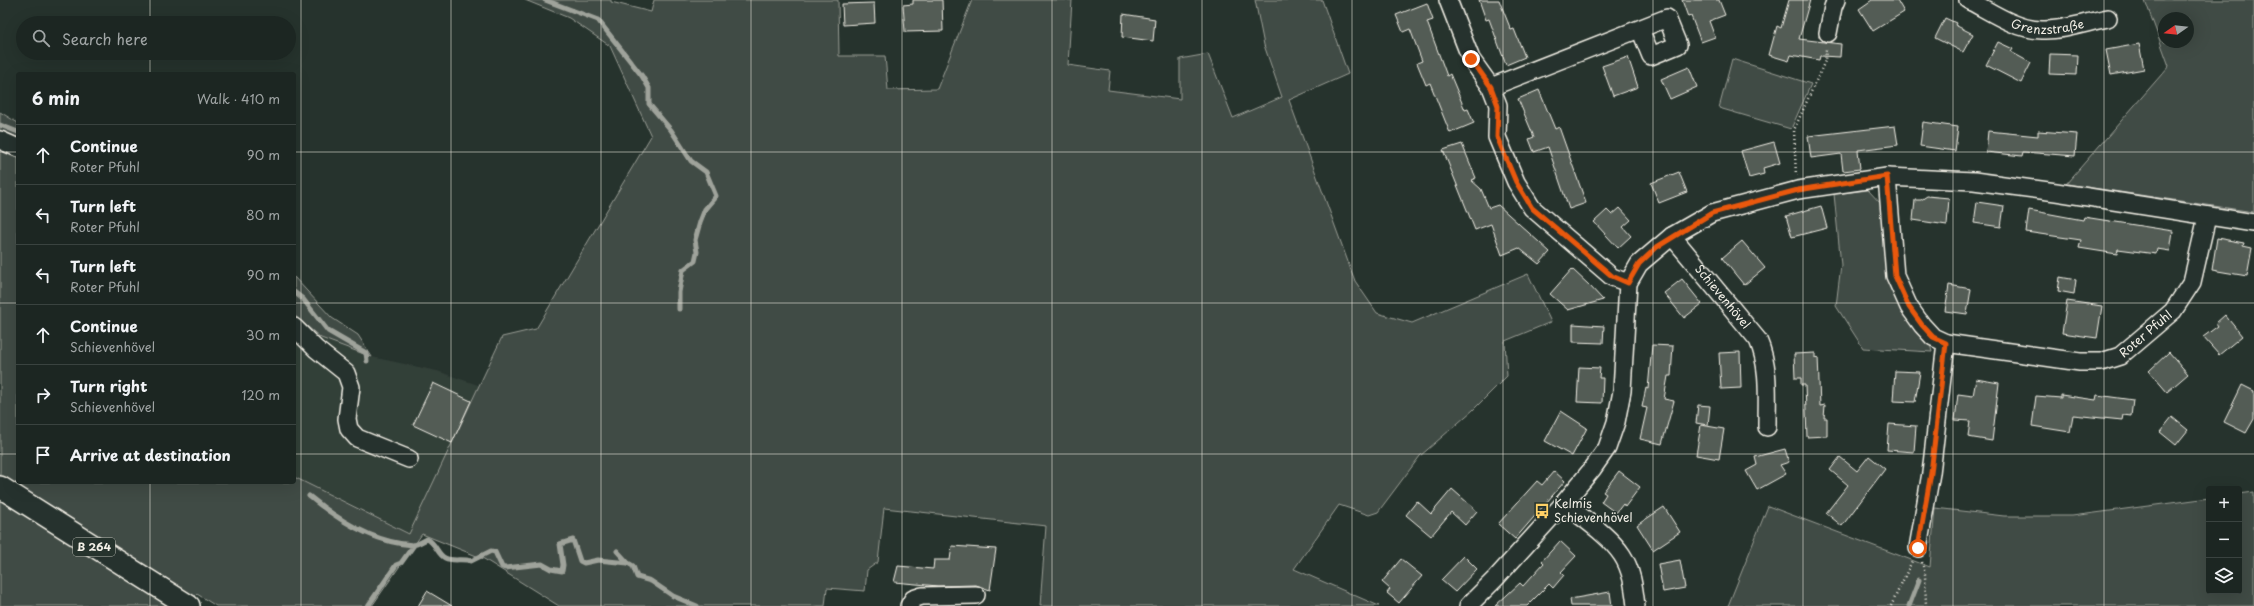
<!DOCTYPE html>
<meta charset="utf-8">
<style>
:root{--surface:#1c2622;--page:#29322f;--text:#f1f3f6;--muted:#a0a5a5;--line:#3a4340}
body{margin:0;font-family:"Playpen Sans",sans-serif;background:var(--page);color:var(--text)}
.controls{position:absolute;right:12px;bottom:12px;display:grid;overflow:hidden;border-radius:4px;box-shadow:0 4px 16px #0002}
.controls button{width:36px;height:36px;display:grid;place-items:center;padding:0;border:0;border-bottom:1px solid var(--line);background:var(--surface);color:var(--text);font:20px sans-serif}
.compass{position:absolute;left:2158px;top:12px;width:36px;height:36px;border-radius:50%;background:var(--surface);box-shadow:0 4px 16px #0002;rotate:256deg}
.stop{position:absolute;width:12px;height:12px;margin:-9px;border:3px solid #ea580c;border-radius:50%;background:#fff}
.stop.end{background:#ea580c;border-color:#fff;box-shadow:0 1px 4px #0008}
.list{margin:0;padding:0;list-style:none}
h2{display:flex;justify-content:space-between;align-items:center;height:52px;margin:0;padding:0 16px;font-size:17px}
h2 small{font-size:13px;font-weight:400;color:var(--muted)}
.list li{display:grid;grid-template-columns:26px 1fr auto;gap:12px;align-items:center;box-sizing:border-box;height:60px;padding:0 16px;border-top:1px solid var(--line)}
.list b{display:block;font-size:15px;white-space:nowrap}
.list p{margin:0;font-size:13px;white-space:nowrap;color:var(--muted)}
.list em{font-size:13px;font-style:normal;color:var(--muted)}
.icon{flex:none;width:22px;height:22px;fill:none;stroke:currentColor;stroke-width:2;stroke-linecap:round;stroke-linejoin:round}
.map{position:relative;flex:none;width:2254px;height:606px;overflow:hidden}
.search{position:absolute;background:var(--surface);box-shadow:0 4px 16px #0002;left:16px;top:16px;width:280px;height:44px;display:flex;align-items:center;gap:10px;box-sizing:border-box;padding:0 14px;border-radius:22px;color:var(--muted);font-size:15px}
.panel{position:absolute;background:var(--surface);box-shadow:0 4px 16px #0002;left:16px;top:72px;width:280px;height:412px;border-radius:4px}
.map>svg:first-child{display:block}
.built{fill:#333f39}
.green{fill:#414b45;stroke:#9a9e96;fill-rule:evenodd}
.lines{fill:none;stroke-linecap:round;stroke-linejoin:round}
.stream{stroke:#9fa39b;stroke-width:5}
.building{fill:#525c55;stroke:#f4f1e8}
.minor-casing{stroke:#f4f1e8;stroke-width:20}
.major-casing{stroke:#f4f1e8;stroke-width:24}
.path{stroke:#f4f1e8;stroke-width:2.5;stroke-dasharray:1 3;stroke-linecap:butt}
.minor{stroke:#26332d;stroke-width:17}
.major{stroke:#26332d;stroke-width:21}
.route{stroke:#ea580c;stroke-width:5}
.grid{fill:none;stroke:#f4f1e8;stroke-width:1;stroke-opacity:0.55}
.labels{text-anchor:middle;stroke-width:3;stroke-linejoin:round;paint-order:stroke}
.shield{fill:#26332d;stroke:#b6b8b0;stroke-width:1}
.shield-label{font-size:11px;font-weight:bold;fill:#f4f1e8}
.street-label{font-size:12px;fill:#f4f1e8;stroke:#26332d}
.poi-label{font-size:12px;fill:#f4f1e8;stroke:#26332d;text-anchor:start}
</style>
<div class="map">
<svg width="2254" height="606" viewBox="0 0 2254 606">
<rect width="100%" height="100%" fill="#26332d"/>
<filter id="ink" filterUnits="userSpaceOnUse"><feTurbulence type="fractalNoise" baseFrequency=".025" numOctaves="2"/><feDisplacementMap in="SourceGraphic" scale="8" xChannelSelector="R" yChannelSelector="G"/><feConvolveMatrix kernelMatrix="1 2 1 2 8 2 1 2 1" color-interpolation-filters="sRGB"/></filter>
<g filter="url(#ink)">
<path class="built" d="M294 315 321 338 372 357 437 371 481 386 410 534 294 477Z"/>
<path class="green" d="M525 0H611V2L651 12 654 0H838L839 56H885L888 90 937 89 972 0H1072L1068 65 1110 71 1108 90 1180 99V59L1208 54 1233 118 1282 97 1264 45 1255 0H1322L1348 74 1289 100 1355 281 1377 313 1412 323 1528 274 1551 322 1505 341 1507 376 1473 410 1420 456 1378 512 1369 515 1339 505 1294 569 1379 606H1040L1046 526 884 508 878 562 867 570 865 591 827 588 825 606H559L484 559 422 534 372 606H216L197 594 185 606H0V112L18 123V482H294V477L409 534 502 337 536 329 651 136 610 46 569 18Z
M2145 0H2254V212L2066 184 2169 66ZM2164 18H2188V42H2164Z
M1732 59 1811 84 1791 129 1719 108Z
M1868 190 1882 205 1887 277 1907 316 1922 339 1930 344 1932 352 1863 348 1836 306 1841 265 1834 194Z
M294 277 332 318 358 335 372 357 321 338 294 315Z
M2254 492V606H1728L1768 506 1930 567 1935 508 2004 516H2072L2209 498V591H2239V494Z"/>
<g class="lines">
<path class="stream" d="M545 0 598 20 642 76 649 88V104L671 130 691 161 706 172 716 196 705 209 700 222 695 240 697 252 695 261 683 270 679 292V309
M0 125 18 132
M294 292 303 299 328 331 366 353 367 361
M309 496C338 520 374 543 413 545 417 545 423 541 427 539 436 543 437 554 445 558 453 562 462 558 471 561L491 551 495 552 502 567 505 568 542 564 551 569 562 571 563 565 560 544 573 540 580 561 584 563 598 560 628 563 633 566 637 577 651 581 673 596 697 606
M617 551 628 563
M368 606 396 565 401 563 414 545
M1909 606 1919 580"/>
</g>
<path class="building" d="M913 0H942L943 31 905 32 903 5 913 4Z
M1479 0H1499L1511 30 1514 29 1525 57 1506 65 1489 19 1486 20Z
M1682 0H1719L1725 15 1709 21 1715 37 1701 42 1691 16 1688 17Z
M1789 0H1810L1799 39 1841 44 1840 57 1820 56 1819 60 1791 55 1789 61 1769 55 1777 26 1781 28Z
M1872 0H1897L1904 12 1873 31 1859 9Z
M874 3 875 23 843 25 842 4Z
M1427 3 1433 20 1427 22 1447 76 1450 74 1465 110 1468 109 1474 123 1450 133 1430 83 1426 85 1417 63 1422 61 1410 29 1403 32 1396 15Z
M1123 14 1155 19 1153 41 1122 37Z
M1945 18 1956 23 1955 25 1973 34 1963 52 1935 38Z
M1998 42 2013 49 2011 52 2031 63 2021 83 1986 65Z
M2139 44 2144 69 2111 75 2106 50Z
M2050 54 2078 55 2077 75 2049 74Z
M1628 57 1638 87 1613 96 1602 66Z
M1689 67 1697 87 1670 99 1661 79Z
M1539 90 1555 129 1559 127 1586 203 1569 209 1548 147 1534 152 1529 139 1534 137 1518 99Z
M1923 122 1958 127 1955 151 1920 146Z
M1895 126 1898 145 1858 150 1860 169 1843 171 1841 154 1811 158 1808 136Z
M1988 131 2038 136V131L2077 134 2075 156 2023 152 2022 156 1986 152Z
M1774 142 1780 163 1763 168 1764 174 1749 178 1741 151Z
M1462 144 1476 178 1471 180 1481 189 1489 208 1498 205 1550 252 1539 264 1519 248 1502 255 1491 224 1475 230 1443 150Z
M1679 172 1687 192 1659 203 1651 183Z
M1927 196 1949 198 1947 225 1913 220 1915 200H1921Z
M1977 202 2004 206 2001 227 1974 223Z
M1821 206 1827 228 1792 237 1786 216Z
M1620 208 1631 220 1623 227 1631 236 1618 248 1594 222 1607 210 1612 215Z
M2029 210 2083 220 2084 217 2173 231 2170 251 2157 249 2156 254 2118 249 2117 254 2079 248 2081 240 2026 232Z
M2217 238 2244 243 2243 246 2252 248 2247 276 2212 270Z
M1742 241 1765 268 1744 285 1722 258Z
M1572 269 1589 285 1603 300 1568 310 1550 294Z
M2060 277 2076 280 2074 294 2058 291Z
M1682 279 1702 304 1684 318 1664 293Z
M1949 285 1971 289 1967 314 1945 311Z
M2067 301 2102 306 2097 338 2062 333Z
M2225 315 2242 336 2219 355 2203 337 2218 326 2216 323Z
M1573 324 1604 326 1603 343 1573 342Z
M1652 345 1673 346 1671 376H1668L1664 399 1674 401 1662 444 1640 439 1647 408 1642 407 1646 388 1648 389Z
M1740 352 1741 388 1721 389 1719 353Z
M2169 352 2188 374 2167 392 2149 371Z
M1815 353V358L1818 357 1820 406 1825 405 1824 418H1827V436L1807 437 1805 385H1801V378H1795L1794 354Z
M1579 367 1600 368 1599 378H1603L1602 403 1577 402Z
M1895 371 1920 372 1915 402 1893 401Z
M1976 379 1999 383 1992 441 1968 437 1970 421 1955 420 1958 394 1973 396Z
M433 383 471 401 452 443 413 425Z
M2242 385 2254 391V419L2246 433 2224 422Z
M2061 395 2096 400 2097 395 2133 400 2131 416 2123 415 2122 420 2073 415 2070 432 2032 426 2036 396 2061 398Z
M1698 405 1710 406 1708 425 1696 423Z
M1561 411 1587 428 1572 456 1545 441Z
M2172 417 2188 430 2176 445 2160 432Z
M1889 424 1916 426 1914 452 1887 450Z
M1701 425 1724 429 1719 459 1696 455Z
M1785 449 1789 462 1780 465 1786 474 1757 490 1746 471 1757 465 1755 457Z
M1869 456 1885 469 1842 526 1826 513 1848 485 1830 470 1840 457 1857 471Z
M1554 471 1565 481 1515 539 1498 524 1537 481 1542 485Z
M1619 471 1640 487 1625 507 1623 504 1616 513 1601 502 1606 494 1603 492Z
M1452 489 1477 511 1465 525 1451 512 1431 536 1406 515 1417 501 1431 514Z
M1664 507 1680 532 1653 550 1637 525Z
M1560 541 1576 556 1561 572 1564 575 1553 588 1549 584 1527 606H1495L1520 583 1523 586 1544 563 1542 561Z
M952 546 996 549 990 590 976 585 938 586 894 582 898 566 933 569 934 560H950Z
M1464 556 1477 569 1455 592 1441 580Z
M1401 559 1422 576 1399 603 1387 593 1390 589 1382 582Z
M1680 560 1685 588 1663 592 1658 564Z
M427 591 452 606H418Z
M1610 592 1612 606H1571L1570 599Z"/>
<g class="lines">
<defs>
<g id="minor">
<path d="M1448 0 1471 59 1491 87 1498 105 1497 137 1516 182 1532 208 1612 277 1628 283"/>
<path id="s1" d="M1968 0C1990 11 2016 30 2042 30 2063 31 2087 22 2108 18"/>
<path d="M1828 33 1833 7 1836 0"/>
<path d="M1491 87 1667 18 1678 45 1651 56 1640 29"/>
<path d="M0 140 18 148"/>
<path d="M1887 177 1895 276 1909 307 1922 325 1933 337 1946 343 1931 473 1918 548"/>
<path id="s2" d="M1672 236 1758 340C1770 367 1767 397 1767 427"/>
<path d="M294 327 316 349 346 373 351 387 347 419 349 429 357 438 409 459"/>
<path id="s3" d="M1946 343 2080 362H2101L2120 356 2173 311 2192 282 2207 217"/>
<path d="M1564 503C1583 519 1608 534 1622 555 1632 570 1634 589 1636 606"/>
<path d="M909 606 913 599 922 596 976 595"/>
<path d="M1468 606 1496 578 1564 503 1593 468 1607 448 1616 422 1622 391 1628 283 1639 264 1672 236 1712 213 1798 190 1887 177 1974 181 2056 192 2254 223"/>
</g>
<path id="major" d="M0 487 189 606"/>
</defs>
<use href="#minor" class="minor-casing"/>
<use href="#major" class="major-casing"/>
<path class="path" d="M1796 176 1794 130 1825 61 1826 49
M1922 562 1925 574 1926 606
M1891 606 1912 561"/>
<use href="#minor" class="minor"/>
<use href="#major" class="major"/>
</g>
</g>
<g class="lines" filter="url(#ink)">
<path class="route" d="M1471 59 1491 87 1498 106 1497 137 1516 182 1532 208 1612 276 1628 283 1639 264 1657 247 1712 213 1798 190 1887 176 1895 276 1909 307 1922 325 1933 337 1946 343 1931 473 1918 548"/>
</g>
<path class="grid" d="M150 0V23M301 0V606M451 0V606M601 0V606M751 0V606M902 0V606M1052 0V606M1202 0V606M1352 0V606M1503 0V606M1653 0V606M1803 0V606M1953 0V606M2104 0V606M150 53V74M0 152H18M294 152H2254M0 303H18M294 303H2254M0 454H18M294 454H2254M150 482V606"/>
<defs>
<symbol id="bus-bare" viewBox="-9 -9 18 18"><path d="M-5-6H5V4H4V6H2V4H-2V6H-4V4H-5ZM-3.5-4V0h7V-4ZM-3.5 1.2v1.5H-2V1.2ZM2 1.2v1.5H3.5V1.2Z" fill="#ffd166" stroke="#26332d" stroke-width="2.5" paint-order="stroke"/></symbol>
</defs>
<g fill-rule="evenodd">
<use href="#bus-bare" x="1531" y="500" width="22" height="22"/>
</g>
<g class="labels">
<rect class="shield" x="73" y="538" width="42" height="18" rx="3"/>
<g class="shield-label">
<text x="94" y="551">B 264</text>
</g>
<g class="street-label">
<text dy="4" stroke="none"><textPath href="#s1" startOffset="86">Grenzstraße</textPath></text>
<text dy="4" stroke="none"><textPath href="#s2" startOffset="79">Schievenhövel</textPath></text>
<text dy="4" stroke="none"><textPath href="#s3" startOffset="210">Roter Pfuhl</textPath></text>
</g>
<g class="poi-label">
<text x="1554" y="508">Kelmis<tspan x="1554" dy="14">Schievenhövel</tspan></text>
</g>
</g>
</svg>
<div class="controls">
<button>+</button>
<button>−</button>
<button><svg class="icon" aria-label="layers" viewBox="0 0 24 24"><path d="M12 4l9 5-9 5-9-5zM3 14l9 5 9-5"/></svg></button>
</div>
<svg class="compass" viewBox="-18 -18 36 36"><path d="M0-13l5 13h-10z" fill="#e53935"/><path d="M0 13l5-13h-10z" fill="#a0a5a5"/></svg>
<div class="stop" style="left:1918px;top:548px"></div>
<div class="stop end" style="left:1471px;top:59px"></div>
<div class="search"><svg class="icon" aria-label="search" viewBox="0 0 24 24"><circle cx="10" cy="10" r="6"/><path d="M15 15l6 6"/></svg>Search here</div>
<section class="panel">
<h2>6 min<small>Walk · 410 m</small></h2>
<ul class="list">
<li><svg class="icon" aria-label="ahead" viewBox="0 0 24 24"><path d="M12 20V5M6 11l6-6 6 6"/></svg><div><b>Continue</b><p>Roter Pfuhl</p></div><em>90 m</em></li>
<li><svg class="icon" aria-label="left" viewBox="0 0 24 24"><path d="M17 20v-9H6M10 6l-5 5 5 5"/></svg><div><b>Turn left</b><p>Roter Pfuhl</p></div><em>80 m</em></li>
<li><svg class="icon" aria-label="left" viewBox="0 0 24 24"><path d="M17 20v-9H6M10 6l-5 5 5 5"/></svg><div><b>Turn left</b><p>Roter Pfuhl</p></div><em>90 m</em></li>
<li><svg class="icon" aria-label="ahead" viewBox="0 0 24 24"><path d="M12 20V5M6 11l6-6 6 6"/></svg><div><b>Continue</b><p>Schievenhövel</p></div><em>30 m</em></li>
<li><svg class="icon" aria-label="right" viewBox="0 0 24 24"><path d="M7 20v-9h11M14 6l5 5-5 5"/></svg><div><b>Turn right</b><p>Schievenhövel</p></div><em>120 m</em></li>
<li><svg class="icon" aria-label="arrive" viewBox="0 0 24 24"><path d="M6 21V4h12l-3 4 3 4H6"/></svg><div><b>Arrive at destination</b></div></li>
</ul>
</section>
</div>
